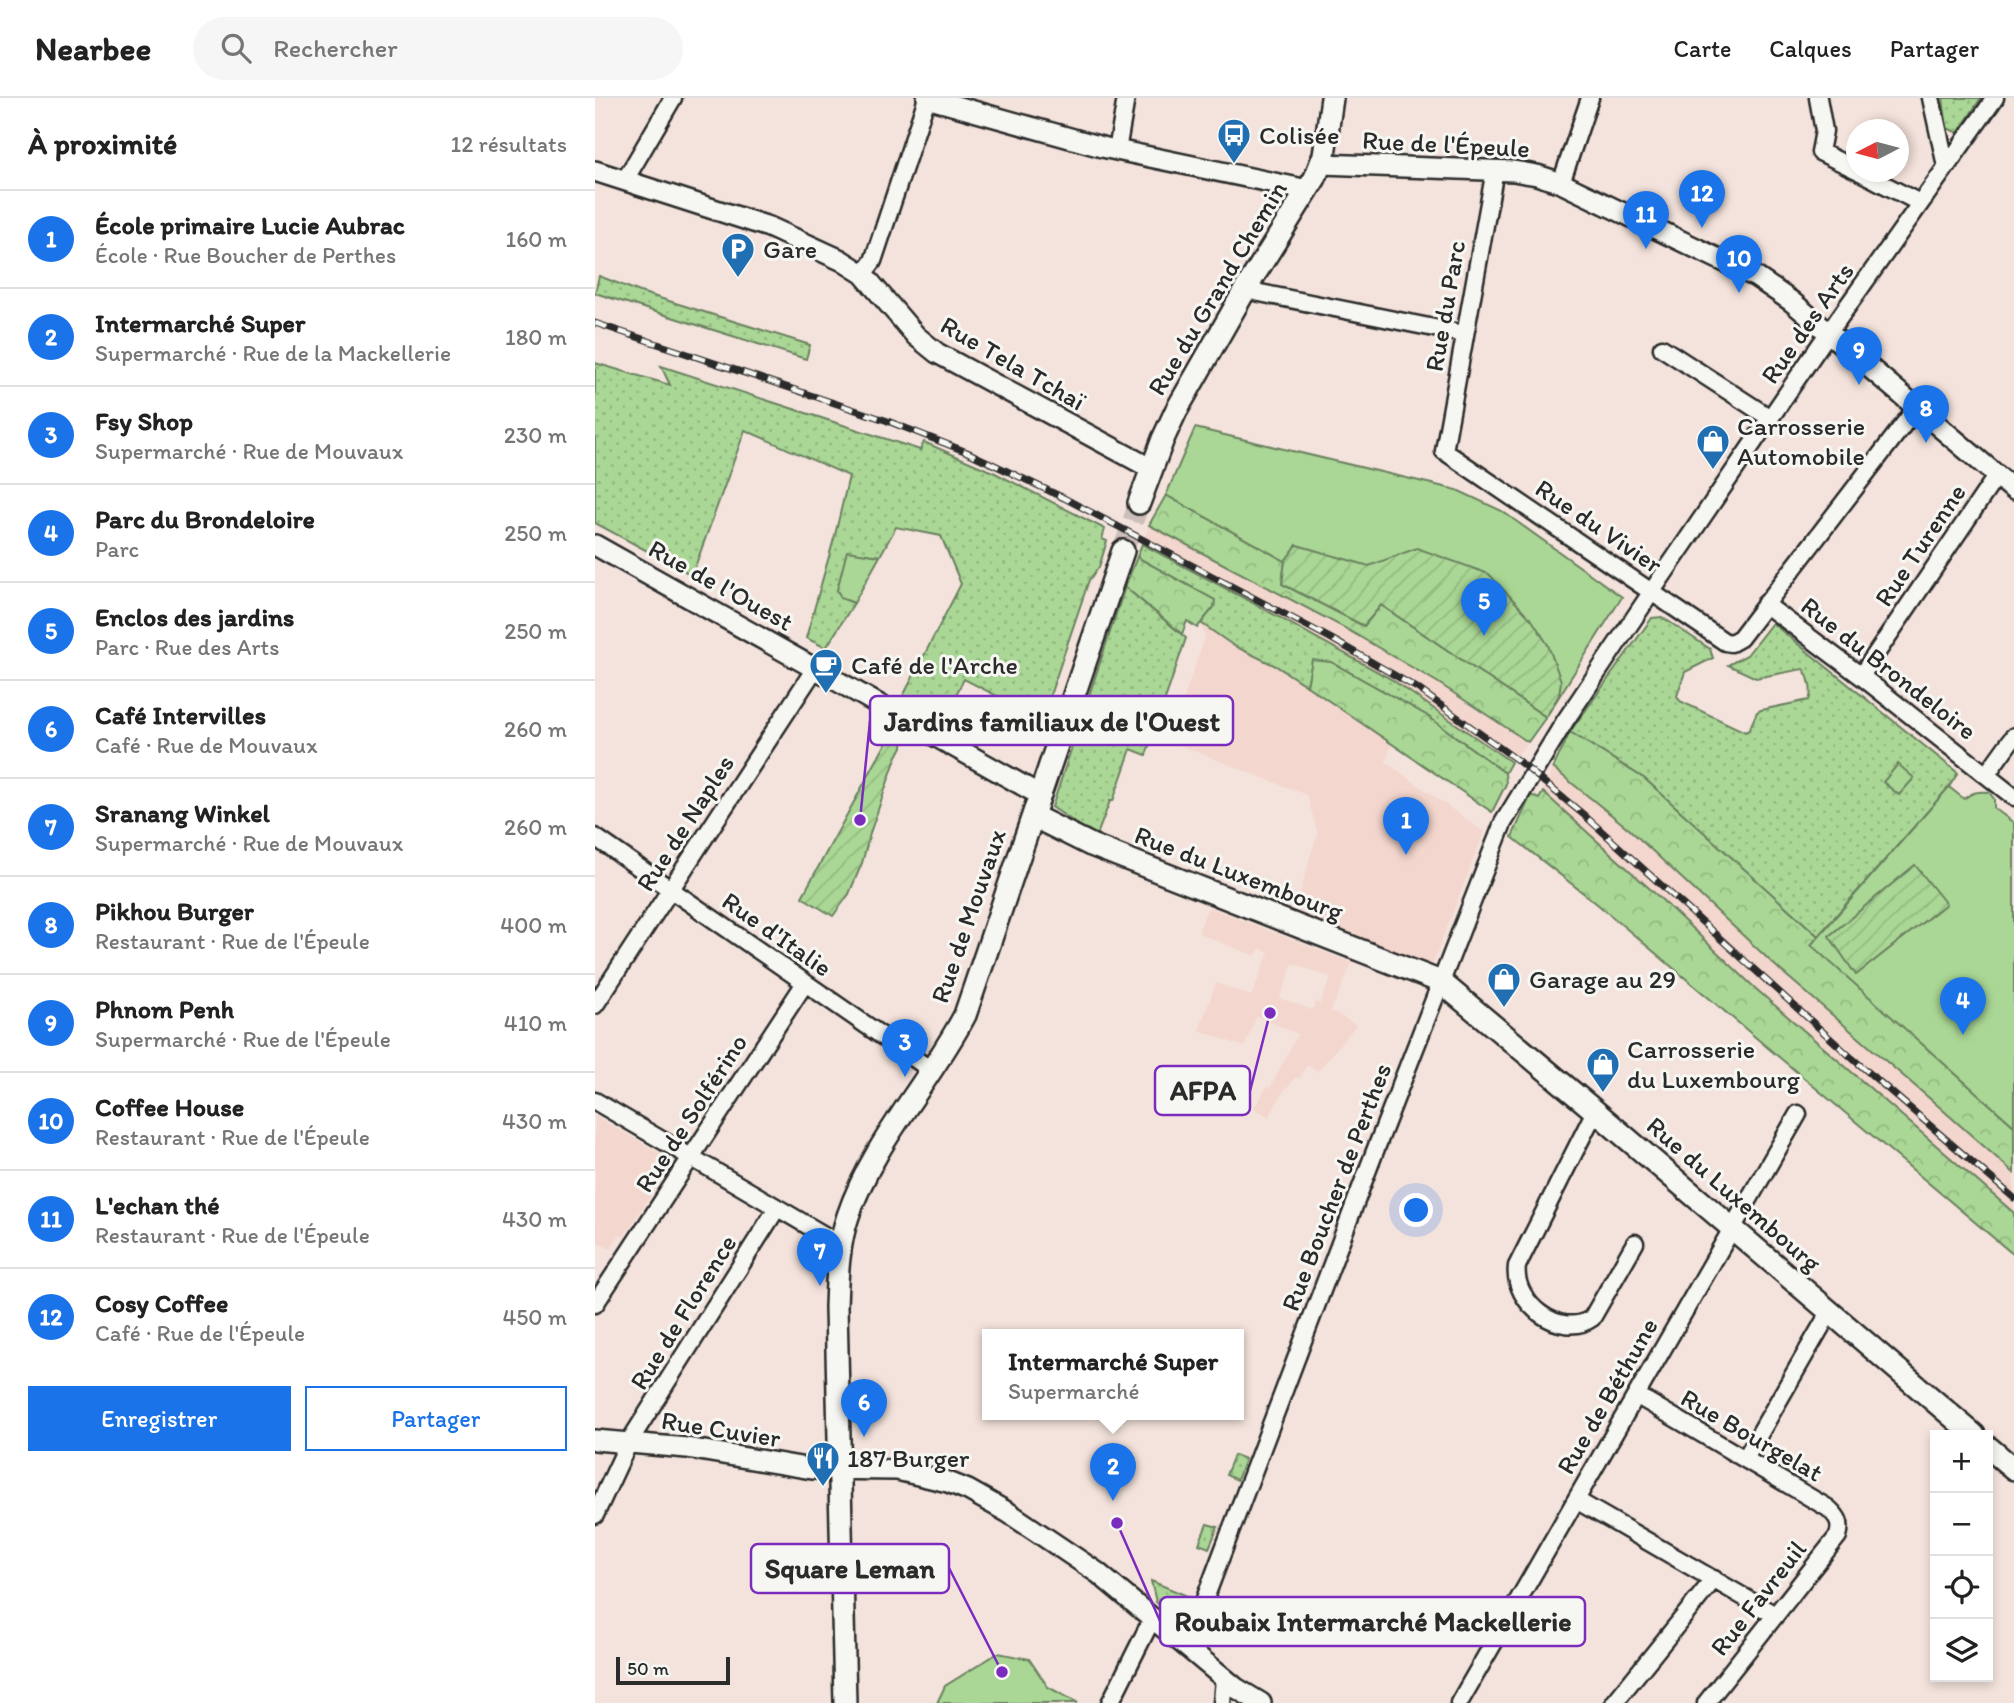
<!DOCTYPE html>
<html lang="fr">
<meta charset="utf-8">
<style>
:root{--surface:#fff;--page:#f6f6f6;--text:#222;--muted:#767676;--line:#e0e0e0;--accent:#1a73e8}
body{margin:0;font-family:Itim,sans-serif;background:var(--page);color:var(--text)}
.controls{position:absolute;right:21px;bottom:21px;display:grid;overflow:hidden;border-radius:0px;box-shadow:0 4px 10px #0003}
.controls button{width:63px;height:63px;display:grid;place-items:center;padding:0;border:0;border-bottom:2px solid var(--line);background:var(--surface);color:var(--text);font:35px sans-serif}
.compass{position:absolute;left:1251px;top:21px;width:63px;height:63px;border-radius:50%;background:var(--surface);box-shadow:0 4px 10px #0003;rotate:264deg}
.scale{position:absolute;left:21px;bottom:18px;width:114px;box-sizing:border-box;padding-left:7px;border:4px solid #2b2b2b;border-top:0;font-size:19px;line-height:24px;white-space:nowrap;color:#2b2b2b;-webkit-text-stroke:5px #f6f6f2;paint-order:stroke}
.you{position:absolute;left:822px;top:1113px;width:24px;height:24px;margin:-18px;border:5px solid #fff;border-radius:50%;background:#1a73e8;box-shadow:0 0 0 10px #1a73e833}
.badge{display:grid;place-items:center;width:46px;height:46px;border-radius:50%;background:var(--accent);color:#fff;font-size:23px;font-weight:700}
.pin{position:absolute;translate:-50% -58px;filter:drop-shadow(0 2px 4px #0008)}
.pin::after{content:'';position:absolute;top:37px;width:24px;height:21px;background:inherit;clip-path:polygon(0 0,100% 0,50% 100%)}
.popup{position:absolute;left:387px;top:1231px;width:262px;height:91px;box-sizing:border-box;display:grid;place-content:center;border-radius:0px;background:var(--surface);filter:drop-shadow(0 2px 5px #0005);font-size:23px;white-space:nowrap;color:var(--muted)}
.popup b{font-size:26px;color:var(--text)}
.popup::after{content:'';position:absolute;left:50%;top:100%;margin-left:-14px;border:14px solid transparent;border-top-color:var(--surface)}
.list{margin:0;padding:0;list-style:none}
h2{display:flex;justify-content:space-between;align-items:center;height:91px;margin:0;padding:0 28px;font-size:30px}
h2 small{font-size:23px;font-weight:400;color:var(--muted)}
.list li{display:grid;grid-template-columns:46px 1fr auto;gap:21px;align-items:center;box-sizing:border-box;height:98px;padding:0 28px;border-top:2px solid var(--line)}
.list b{display:block;font-size:26px;white-space:nowrap}
.list p{margin:0;font-size:23px;white-space:nowrap;color:var(--muted)}
.list em{font-size:23px;font-style:normal;color:var(--muted)}
.actions{display:flex;gap:14px;padding:21px 28px}
.actions a{flex:1;padding:16px 0;border:2px solid var(--accent);border-radius:0px;text-align:center;font-size:24px;color:var(--accent)}
.actions .main{background:var(--accent);color:#fff}
.icon{flex:none;width:38px;height:38px;fill:none;stroke:currentColor;stroke-width:2;stroke-linecap:round;stroke-linejoin:round}
.map{position:relative;flex:none;width:1419px;height:1605px;overflow:hidden}
header{display:flex;align-items:center;gap:42px;box-sizing:border-box;height:98px;padding:0 35px;background:var(--surface);border-bottom:2px solid var(--line)}
header strong{font-size:33px}
nav{display:flex;gap:38px;margin-inline-start:auto;font-size:24px}
.search{width:490px;height:63px;background:var(--page);display:flex;align-items:center;gap:18px;box-sizing:border-box;padding:0 24px;border-radius:38px;color:var(--muted);font-size:26px}
main{display:flex}
aside{flex:1;background:var(--surface)}
.map>svg:first-child{display:block}
.built{fill:#f3d6cd;fill-rule:evenodd}
.grass{fill:url(#grass-dots);stroke:#6a8160;stroke-width:2}
.forest{fill:url(#forest-crowns);stroke:#6a8160;stroke-width:2}
.park{fill:#aad795;stroke:#6a8160;stroke-width:2}
.garden{fill:url(#garden-furrows);stroke:#6a8160;stroke-width:2}
.lines{fill:none;stroke-linecap:round;stroke-linejoin:round}
.secondary-tunnel{stroke:#ccbeb9;stroke-width:21;stroke-dasharray:21 10;stroke-linecap:butt}
.minor-casing{stroke:#2b2b2b;stroke-width:21}
.tertiary-casing{stroke:#2b2b2b;stroke-width:24}
.secondary-casing{stroke:#2b2b2b;stroke-width:26}
.minor{stroke:#f6f6f2;stroke-width:16}
.tertiary{stroke:#f6f6f2;stroke-width:19}
.secondary{stroke:#f6f6f2;stroke-width:21}
.rail-casing{stroke:#2b2b2b;stroke-width:7}
.rail{stroke:#f6f6f2;stroke-width:4.5;stroke-dasharray:13;stroke-linecap:butt}
.labels{text-anchor:middle;stroke-width:6;stroke-linejoin:round;paint-order:stroke}
.poi-label{font-size:26px;fill:#2b2b2b;stroke:#f6f6f2;text-anchor:start}
.street-label{font-size:26px;fill:#2b2b2b;stroke:#f6f6f2}
.leader{fill:none;stroke:#7b2cbf;stroke-width:2.5}
.callout-dot{fill:#7b2cbf;stroke:#f6f6f2;stroke-width:2.5}
.callout{fill:#f6f6f2;stroke:#7b2cbf;stroke-width:2.5}
.callout-label{font-size:28px;text-anchor:middle;font-weight:bold;fill:#2b2b2b}
</style>
<header>
<strong>Nearbee</strong>
<div class="search"><svg class="icon" aria-label="search" viewBox="0 0 24 24"><circle cx="10" cy="10" r="6"/><path d="M15 15l6 6"/></svg>Rechercher</div>
<nav><a>Carte</a><a>Calques</a><a>Partager</a></nav>
</header>
<main>
<aside>
<h2>À proximité<small>12 résultats</small></h2>
<ul class="list">
<li><span class="badge">1</span><div><b>École primaire Lucie Aubrac</b><p>École · Rue Boucher de Perthes</p></div><em>160 m</em></li>
<li><span class="badge">2</span><div><b>Intermarché Super</b><p>Supermarché · Rue de la Mackellerie</p></div><em>180 m</em></li>
<li><span class="badge">3</span><div><b>Fsy Shop</b><p>Supermarché · Rue de Mouvaux</p></div><em>230 m</em></li>
<li><span class="badge">4</span><div><b>Parc du Brondeloire</b><p>Parc</p></div><em>250 m</em></li>
<li><span class="badge">5</span><div><b>Enclos des jardins</b><p>Parc · Rue des Arts</p></div><em>250 m</em></li>
<li><span class="badge">6</span><div><b>Café Intervilles</b><p>Café · Rue de Mouvaux</p></div><em>260 m</em></li>
<li><span class="badge">7</span><div><b>Sranang Winkel</b><p>Supermarché · Rue de Mouvaux</p></div><em>260 m</em></li>
<li><span class="badge">8</span><div><b>Pikhou Burger</b><p>Restaurant · Rue de l'Épeule</p></div><em>400 m</em></li>
<li><span class="badge">9</span><div><b>Phnom Penh</b><p>Supermarché · Rue de l'Épeule</p></div><em>410 m</em></li>
<li><span class="badge">10</span><div><b>Coffee House</b><p>Restaurant · Rue de l'Épeule</p></div><em>430 m</em></li>
<li><span class="badge">11</span><div><b>L'echan thé</b><p>Restaurant · Rue de l'Épeule</p></div><em>430 m</em></li>
<li><span class="badge">12</span><div><b>Cosy Coffee</b><p>Café · Rue de l'Épeule</p></div><em>450 m</em></li>
</ul>
<div class="actions"><a class="main">Enregistrer</a><a>Partager</a></div>
</aside>
<div class="map">
<svg width="1419" height="1605" viewBox="0 0 1419 1605">
<defs>
<pattern id="grass-dots" width="8" height="8" patternUnits="userSpaceOnUse" patternTransform="scale(1.75)"><rect width="8" height="8" fill="#aad795"/><path d="M2 2h.1M6 6h.1" fill="none" stroke="#92b981" stroke-width="1.8" stroke-linecap="round"/></pattern>
<pattern id="forest-crowns" width="20" height="18" patternUnits="userSpaceOnUse" patternTransform="scale(1.75)"><rect width="20" height="18" fill="#aad795"/><path d="M2 6a3 3 0 1 1 6 0M12 15a3 3 0 1 1 6 0" fill="none" stroke="#92b981"/></pattern>
<pattern id="garden-furrows" width="10" height="10" patternUnits="userSpaceOnUse" patternTransform="scale(1.75)"><rect width="10" height="10" fill="#aad795"/><path d="M-1 1l2-2M0 10L10 0M9 11l2-2" fill="none" stroke="#92b981"/></pattern>
</defs>
<rect width="100%" height="100%" fill="#f4e3dc"/>
<filter id="ink" filterUnits="userSpaceOnUse"><feTurbulence type="fractalNoise" baseFrequency=".0143" numOctaves="2"/><feDisplacementMap in="SourceGraphic" scale="14" xChannelSelector="R" yChannelSelector="G"/><feConvolveMatrix kernelMatrix="1 2 1 2 8 2 1 2 1" color-interpolation-filters="sRGB"/></filter>
<g filter="url(#ink)">
<path class="built" d="M554 427 748 529 842 584 933 644 916 664 796 581 660 506 547 446Z
M606 525 639 548 682 568 797 645 791 664 889 734 838 865 834 866 718 821 719 817 701 811 716 755 723 737 712 697 574 643 610 539Z
M958 670 1034 731 1185 872 1341 1006 1419 1075V1115L1161 891 1065 800 948 694Z
M616 810 757 865 736 913 761 927 723 973 712 967 704 981 700 979 693 990 691 989 674 1019 659 1010 672 989 675 990 703 936 662 918 649 949 604 932 621 885 656 898 674 855 665 850 660 858 605 836 604 832 612 811ZM698 865 736 880 725 906 721 904 717 912 685 900Z
M0 1018 78 1063 28 1139 25 1136 15 1151 0 1142Z"/>
<path class="grass" d="M1348 0H1386L1363 35 1352 30Z
M4 178 45 194 215 247 211 261 0 195Z
M0 265 75 287 66 268 325 352 329 344 400 375 510 431 507 441 512 443 504 469 494 482 447 621 369 581 348 622 307 600 366 486 346 438 301 429 285 458 252 454 246 500 259 505 231 550 211 540 240 437 254 378 150 332 97 477 0 425Z
M547 446 660 506 796 581 916 664 910 675 831 617 736 564 717 563 712 588 681 568 639 548 606 525 619 509 542 459Z
M530 489 591 540 551 657 536 651 518 703H515L502 737 494 734 457 709Z
M1067 519 1115 551 1118 560 1090 574 1082 598 1085 603 1150 634 1154 632 1162 614 1166 612 1214 602C1218 594 1214 577 1208 571L1161 580 1133 567 1152 557 1177 525 1363 675 1354 689 1223 838 1050 681 975 634 1057 520Z
M639 1357 650 1361 642 1382 631 1377Z
M612 1426 623 1429 614 1450 604 1446Z
M556 1483 595 1499 587 1521 581 1522 561 1504Z"/>
<path class="forest" d="M571 397 690 463 786 507 951 619 933 644 842 584 748 529 554 427Z
M542 459 620 502 619 509 602 530 592 523 587 536 530 489Z
M717 562 736 564 831 617 910 675 911 686 897 714 712 588Z
M975 634 1050 681 1223 838 1217 847 1419 1028V1075L1341 1006 1185 872 1034 731 958 670Z
M948 694 1065 800 1161 891 1419 1115V1157L1001 805 917 739 936 697 944 701Z"/>
<path class="park" d="M600 330 862 392 907 413 1027 499 951 619 786 507 769 528 687 486 690 463 571 397Z
M252 453 285 458 259 505 246 500 242 492Z
M1303 666 1319 680 1304 697 1288 684Z
M1354 689 1369 701C1377 694 1383 693 1394 694L1399 701V710L1419 725V1028L1216 847Z
M403 1555 434 1561 453 1589 483 1605H342L350 1588Z"/>
<path class="garden" d="M702 447 774 468 822 450 894 476 937 522 953 547 966 583 964 597 951 619 786 507 769 528 687 486 690 463Z
M301 627 315 634 301 660 276 732 267 765 254 796 238 818 207 799Z
M1320 767 1351 806 1261 877 1234 838Z"/>
<g class="lines">
<path class="secondary-tunnel" d="M528 453 544 405"/>
<defs>
<path id="minor" d="M1223 0 1229 33 1225 54 1262 72
M1336 0 1351 68
M522 53 531 0
M900 72 849 353 1130 544 1136 545 1145 540 1322 309
M1265 74 1325 105
M30 82 78 0
M966 85 995 0
M268 176 278 163 332 0
M650 192 869 236
M1067 250 1175 320
M1170 506 1266 578 1419 699
M1266 578 1402 377
M1391 677 1419 638
M0 739 336 972
M0 907 221 569
M0 1003 246 1147
M1000 1013 922 1168C917 1205 966 1242 997 1220L1040 1145
M0 1206 210 885
M1041 1297 1233 1410C1243 1419 1247 1425 1243 1438L1111 1605
M1150 1361 1234 1215
M981 1402 1180 1517
M0 1417 34 1344 182 1110
M592 1548 780 1053 908 725 970 623 1066 480 1225 247 1400 0
M515 1605 558 1519
M627 1605 629 1580
M864 1605 1203 1016
M1019 1605 1119 1481"/>
<path id="tertiary" d="M332 0 507 49 713 92
M727 66 918 73 942 77 966 85 1161 179 1196 203 1419 392
M0 73 174 129 246 162 268 176 321 238 342 255 557 371
M0 447 445 697
M0 1342 92 1350 217 1371 302 1372 353 1384 373 1392 414 1415 503 1475 641 1590 666 1605"/>
<path id="secondary" d="M544 405 568 341 581 313 650 192 720 80 729 57 737 0
M438 718 496 747 846 884 1000 1013 1379 1337
M1393 1349 1419 1371
M250 1605 241 1209C242 1179 243 1147 253 1118 278 1044 334 985 370 917L528 453"/>
</defs>
<use href="#minor" class="minor-casing"/>
<use href="#tertiary" class="tertiary-casing"/>
<use href="#secondary" class="secondary-casing"/>
<use href="#minor" class="minor"/>
<use href="#tertiary" class="tertiary"/>
<use href="#secondary" class="secondary"/>
<defs>
<path id="rail" d="M0 225 290 322 372 354 469 400 735 540 822 590 922 662 989 717 1257 960 1419 1100"/>
</defs>
<use href="#rail" class="rail-casing"/>
<use href="#rail" class="rail"/>
</g>
</g>
<defs>
<symbol id="bus-pin" viewBox="-11 -11 22 30"><path d="M0 17L-7.5 6A9.5 9.5 0 1 1 7.5 6Z" fill="#1f6fb2" stroke="#f6f6f2"/><path d="M-5-6H5V4H4V6H2V4H-2V6H-4V4H-5ZM-3.5-4V0h7V-4ZM-3.5 1.2v1.5H-2V1.2ZM2 1.2v1.5H3.5V1.2Z" fill="#fff"/></symbol>
<symbol id="parking-pin" viewBox="-11 -11 22 30"><path d="M0 17L-7.5 6A9.5 9.5 0 1 1 7.5 6Z" fill="#1f6fb2" stroke="#f6f6f2"/><path d="M-3.5-5.5H1a3.5 3.5 0 0 1 0 7H-1V5.5H-3.5ZM-1-3.4V-.6H.8a1.4 1.4 0 0 0 0-2.8Z" fill="#fff"/></symbol>
<symbol id="shop-pin" viewBox="-11 -11 22 30"><path d="M0 17L-7.5 6A9.5 9.5 0 1 1 7.5 6Z" fill="#1f6fb2" stroke="#f6f6f2"/><path d="M-5-2.5h2.3a2.7 3.5 0 0 1 5.4 0H5L5.5 6h-11ZM-1.5-2.5h3a1.5 2.3 0 0 0-3 0Z" fill="#fff"/></symbol>
<symbol id="cafe-pin" viewBox="-11 -11 22 30"><path d="M0 17L-7.5 6A9.5 9.5 0 1 1 7.5 6Z" fill="#1f6fb2" stroke="#f6f6f2"/><path d="M-5.5-4.5H6V0H3Q3 3.5 0 3.5H-2.5Q-5.5 3.5-5.5 0ZM3-3.2v2h1.7v-2ZM-6 4.5H4V6H-6Z" fill="#fff"/></symbol>
<symbol id="restaurant-pin" viewBox="-11 -11 22 30"><path d="M0 17L-7.5 6A9.5 9.5 0 1 1 7.5 6Z" fill="#1f6fb2" stroke="#f6f6f2"/><path d="M-5-6h1v4h1v-4h1v4h1v-4h1v5L-1.5 .5V6h-2V.5L-5-1ZM5-6V6H3V1.5H1.5Q1.5-4 5-6Z" fill="#fff"/></symbol>
</defs>
<g fill-rule="evenodd">
<use href="#bus-pin" x="620" y="18" width="38" height="52"/>
<use href="#parking-pin" x="124" y="132" width="38" height="52"/>
<use href="#shop-pin" x="1099" y="324" width="38" height="52"/>
<use href="#cafe-pin" x="212" y="548" width="38" height="52"/>
<use href="#shop-pin" x="890" y="862" width="38" height="52"/>
<use href="#shop-pin" x="989" y="947" width="38" height="52"/>
<use href="#restaurant-pin" x="209" y="1341" width="38" height="52"/>
</g>
<g class="labels">
<g class="poi-label">
<text x="664" y="46">Colisée</text>
<text x="168" y="160">Gare</text>
<text x="1142" y="337">Carrosserie<tspan x="1142" dy="30">Automobile</tspan></text>
<text x="256" y="576">Café de l'Arche</text>
<text x="934" y="890">Garage au 29</text>
<text x="1032" y="960">Carrosserie<tspan x="1032" dy="30">du Luxembourg</tspan></text>
<text x="252" y="1369">187 Burger</text>
</g>
<g class="street-label">
<text transform="translate(851 46) rotate(3)" y="9">Rue de l'Épeule</text>
<text transform="translate(622 190) rotate(-59)" y="9">Rue du Grand Chemin</text>
<text transform="translate(850 208) rotate(-80)" y="9">Rue du Parc</text>
<text transform="translate(1212 225) rotate(-55)" y="9">Rue des Arts</text>
<text transform="translate(418 265) rotate(30)" y="9">Rue Tela Tchaï</text>
<text transform="translate(1004 428) rotate(34)" y="9">Rue du Vivier</text>
<text transform="translate(1325 447) rotate(-56)" y="9">Rue Turenne</text>
<text transform="translate(126 487) rotate(29)" y="9">Rue de l'Ouest</text>
<text transform="translate(1294 570) rotate(38)" y="9">Rue du Brondeloire</text>
<text transform="translate(90 725) rotate(-57)" y="9">Rue de Naples</text>
<text transform="translate(644 775) rotate(21)" y="9">Rue du Luxembourg</text>
<text transform="translate(373 818) rotate(-71)" y="9">Rue de Mouvaux</text>
<text transform="translate(182 836) rotate(35)" y="9">Rue d'Italie</text>
<text transform="translate(96 1015) rotate(-57)" y="9">Rue de Solférino</text>
<text transform="translate(741 1089) rotate(-69)" y="9">Rue Boucher de Perthes</text>
<text transform="translate(1139 1096) rotate(41)" y="9">Rue du Luxembourg</text>
<text transform="translate(88 1214) rotate(-58)" y="9">Rue de Florence</text>
<text transform="translate(1012 1298) rotate(-60)" y="9">Rue de Béthune</text>
<text transform="translate(126 1331) rotate(9)" y="9">Rue Cuvier</text>
<text transform="translate(1157 1337) rotate(30)" y="9">Rue Bourgelat</text>
<text transform="translate(1163 1500) rotate(-52)" y="9">Rue Favreuil</text>
</g>
</g>
<path class="leader" d="M265 722L275 623M675 915L655 993M407 1574L354 1470M522 1425L565 1523"/>
<g class="callout-dot">
<circle cx="265" cy="722" r="7"/>
<circle cx="675" cy="915" r="7"/>
<circle cx="407" cy="1574" r="7"/>
<circle cx="522" cy="1425" r="7"/>
</g>
<g class="callout">
<rect x="275" y="598" width="363" height="49" rx="7"/>
<rect x="560" y="968" width="95" height="49" rx="7"/>
<rect x="156" y="1446" width="198" height="49" rx="7"/>
<rect x="565" y="1499" width="425" height="49" rx="7"/>
</g>
<g class="callout-label">
<text x="457" y="633">Jardins familiaux de l'Ouest</text>
<text x="608" y="1002">AFPA</text>
<text x="255" y="1480">Square Leman</text>
<text x="778" y="1533">Roubaix Intermarché Mackellerie</text>
</g>
</svg>
<div class="controls">
<button>+</button>
<button>−</button>
<button><svg class="icon" aria-label="locate" viewBox="0 0 24 24"><circle cx="12" cy="12" r="6"/><path d="M12 2v4M12 18v4M2 12h4M18 12h4"/></svg></button>
<button><svg class="icon" aria-label="layers" viewBox="0 0 24 24"><path d="M12 4l9 5-9 5-9-5zM3 14l9 5 9-5"/></svg></button>
</div>
<svg class="compass" viewBox="-18 -18 36 36"><path d="M0-13l5 13h-10z" fill="#e53935"/><path d="M0 13l5-13h-10z" fill="#767676"/></svg>
<div class="scale">50 m</div>
<div class="you"></div>
<div class="pin badge" style="left:811px;top:757px">1</div>
<div class="pin badge" style="left:518px;top:1403px">2</div>
<div class="popup"><b>Intermarché Super</b>Supermarché</div>
<div class="pin badge" style="left:310px;top:979px">3</div>
<div class="pin badge" style="left:1368px;top:937px">4</div>
<div class="pin badge" style="left:889px;top:538px">5</div>
<div class="pin badge" style="left:269px;top:1339px">6</div>
<div class="pin badge" style="left:225px;top:1188px">7</div>
<div class="pin badge" style="left:1331px;top:345px">8</div>
<div class="pin badge" style="left:1264px;top:287px">9</div>
<div class="pin badge" style="left:1144px;top:195px">10</div>
<div class="pin badge" style="left:1051px;top:151px">11</div>
<div class="pin badge" style="left:1107px;top:130px">12</div>
</div>
</main>
